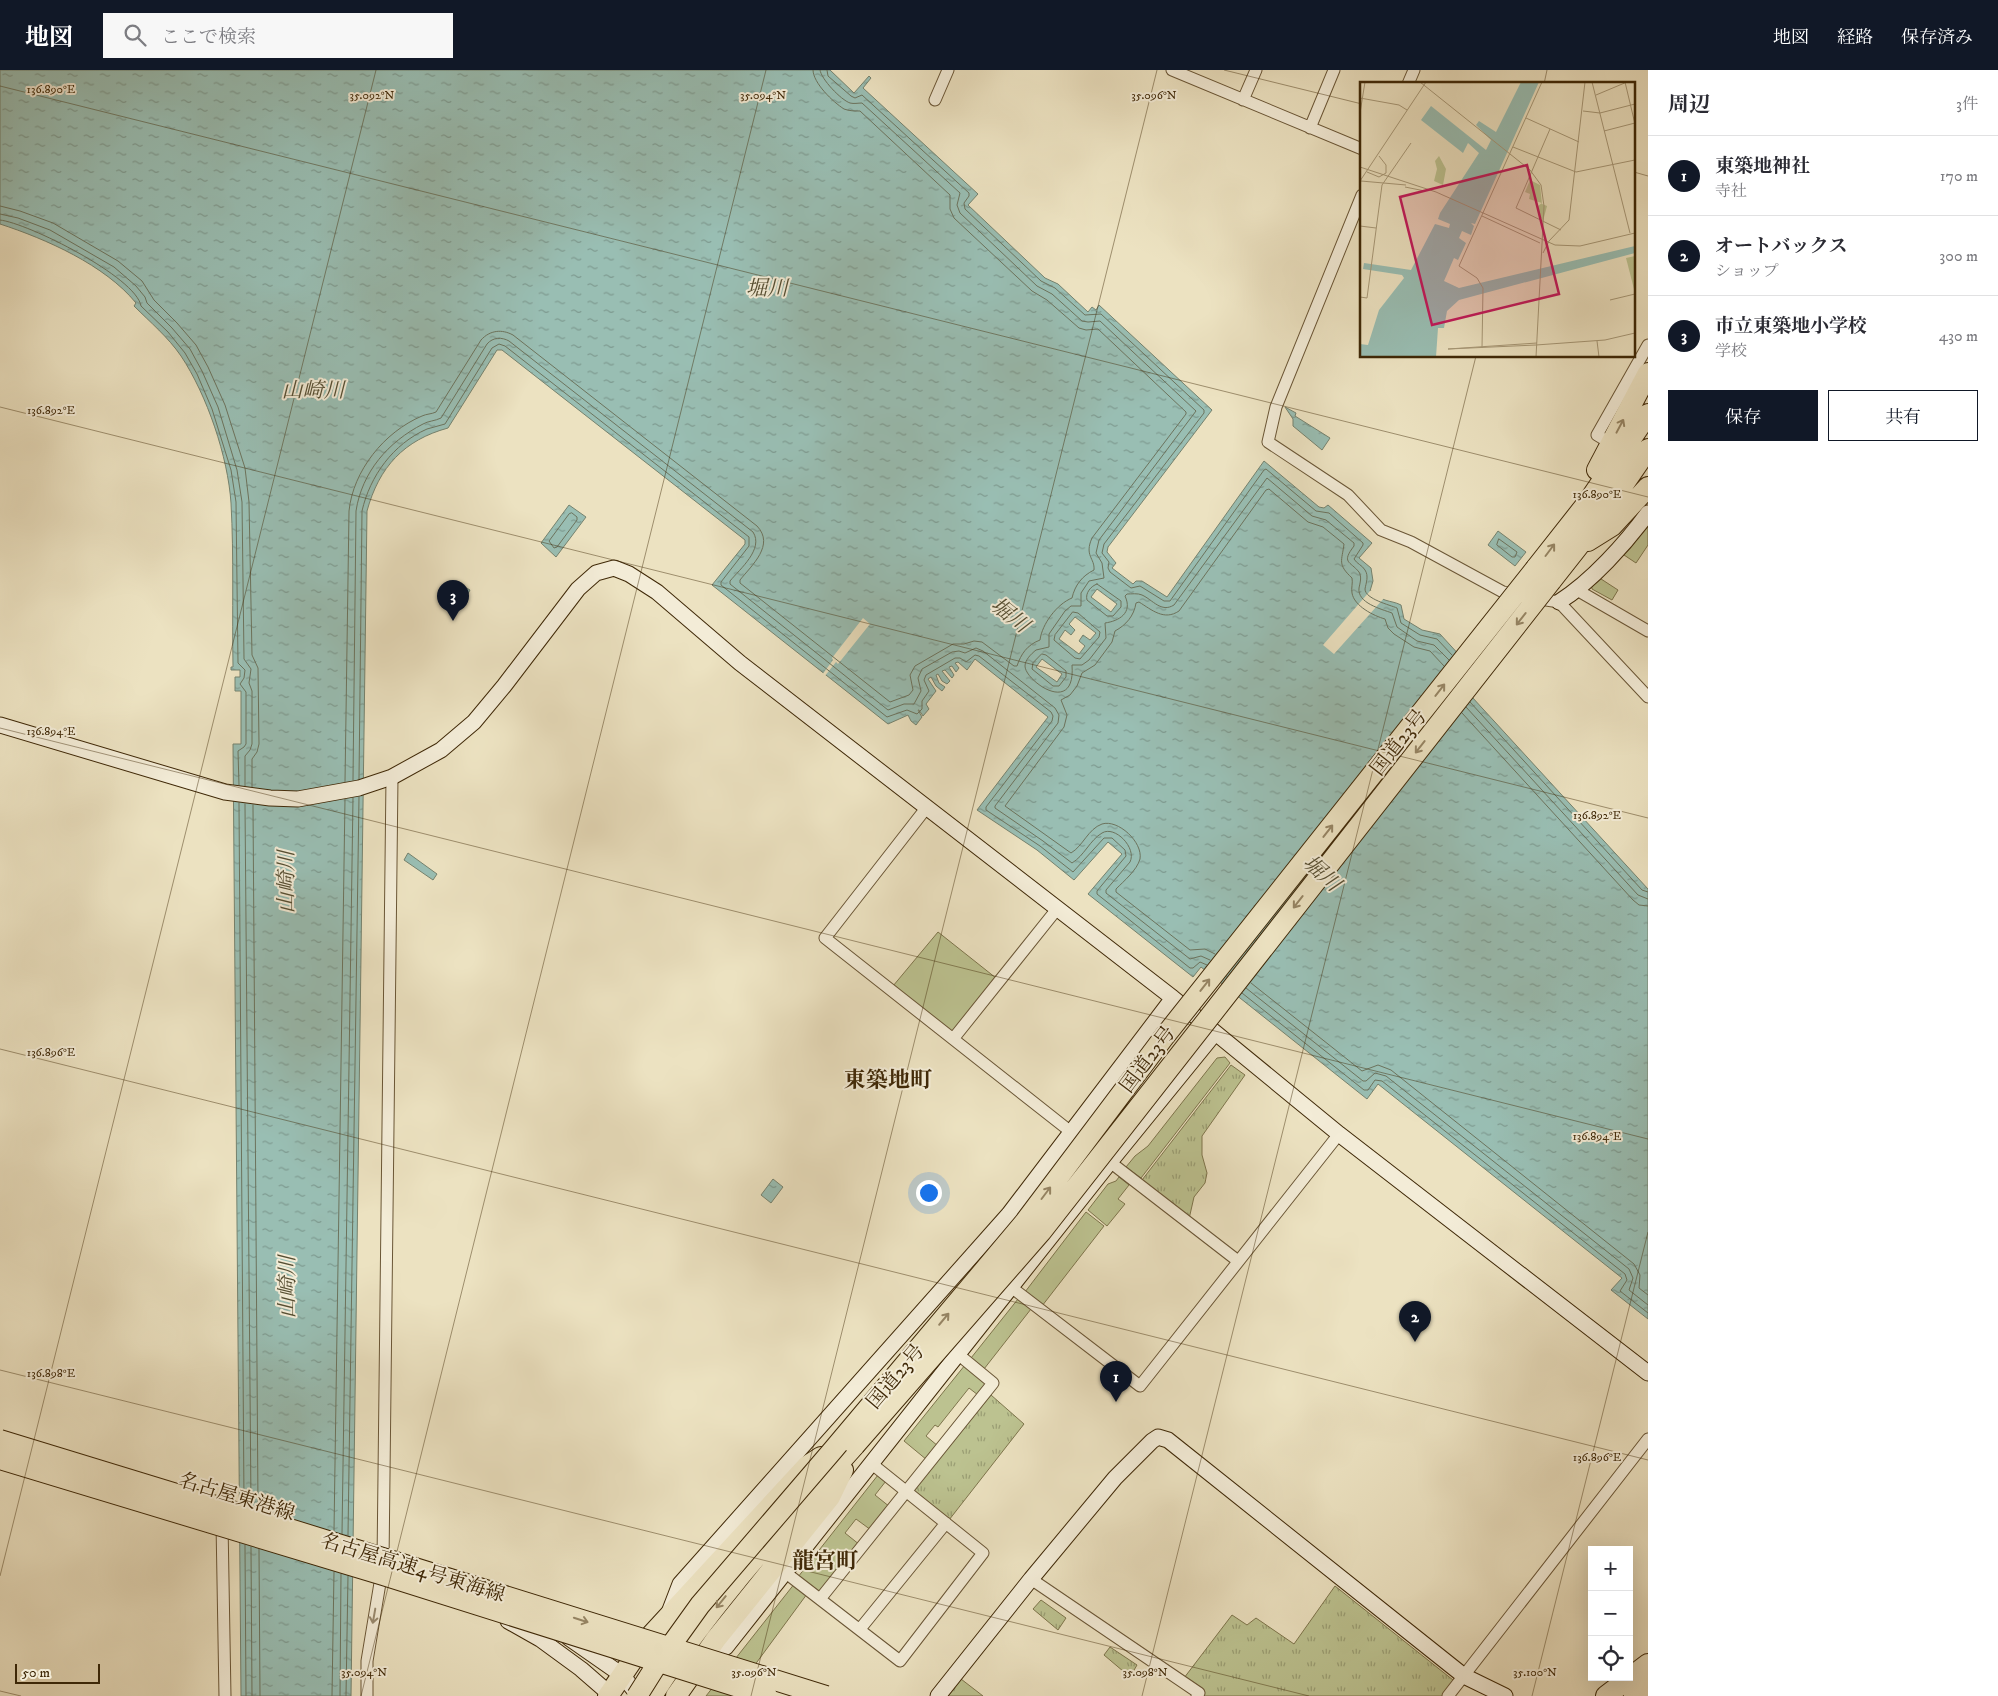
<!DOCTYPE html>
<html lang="ja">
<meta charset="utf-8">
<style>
:root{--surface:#fff;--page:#f7f7f7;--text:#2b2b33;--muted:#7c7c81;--line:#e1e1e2;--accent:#111827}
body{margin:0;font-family:"IM FELL DW Pica","Noto Serif JP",serif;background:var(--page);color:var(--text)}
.controls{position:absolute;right:15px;bottom:15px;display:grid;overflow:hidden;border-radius:0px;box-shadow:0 5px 20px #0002}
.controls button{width:45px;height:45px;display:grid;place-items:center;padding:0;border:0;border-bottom:1px solid var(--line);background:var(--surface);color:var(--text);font:25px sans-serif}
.scale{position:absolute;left:15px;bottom:12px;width:85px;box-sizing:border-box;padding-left:5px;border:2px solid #3f2807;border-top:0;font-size:14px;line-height:18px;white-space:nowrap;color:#3f2807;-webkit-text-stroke:4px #f3ecd7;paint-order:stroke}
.you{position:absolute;left:928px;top:1122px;width:18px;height:18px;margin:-12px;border:4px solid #fff;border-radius:50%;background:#1a73e8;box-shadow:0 0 0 8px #1a73e833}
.badge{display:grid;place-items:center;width:32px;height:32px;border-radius:50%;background:var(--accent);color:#fff;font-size:16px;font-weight:700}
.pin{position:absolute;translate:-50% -41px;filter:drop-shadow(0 1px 2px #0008)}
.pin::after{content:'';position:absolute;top:26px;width:18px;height:15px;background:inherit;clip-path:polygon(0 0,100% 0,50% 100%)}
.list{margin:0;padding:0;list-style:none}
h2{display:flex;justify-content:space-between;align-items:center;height:65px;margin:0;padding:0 20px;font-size:21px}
h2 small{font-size:16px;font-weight:400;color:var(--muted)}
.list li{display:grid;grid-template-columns:32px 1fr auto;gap:15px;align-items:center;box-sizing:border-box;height:80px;padding:0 20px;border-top:1px solid var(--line)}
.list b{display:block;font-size:19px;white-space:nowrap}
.list p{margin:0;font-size:16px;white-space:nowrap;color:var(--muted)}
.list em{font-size:16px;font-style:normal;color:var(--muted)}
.actions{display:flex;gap:10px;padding:15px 20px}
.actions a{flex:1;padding:11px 0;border:1px solid var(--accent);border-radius:0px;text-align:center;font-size:18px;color:var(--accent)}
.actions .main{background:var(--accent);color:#fff}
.icon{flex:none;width:28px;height:28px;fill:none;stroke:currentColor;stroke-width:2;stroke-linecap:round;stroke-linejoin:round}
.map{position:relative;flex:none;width:1648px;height:1626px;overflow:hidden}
header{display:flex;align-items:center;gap:30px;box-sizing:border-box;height:70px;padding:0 25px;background:var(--accent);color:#fff}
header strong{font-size:24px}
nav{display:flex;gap:28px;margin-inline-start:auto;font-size:18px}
.search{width:350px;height:45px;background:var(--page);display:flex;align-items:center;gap:12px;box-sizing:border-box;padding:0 18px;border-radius:0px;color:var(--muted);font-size:19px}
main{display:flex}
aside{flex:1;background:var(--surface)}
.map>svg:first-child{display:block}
.park{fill:url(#park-tufts);stroke:#7e754c}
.garden{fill:#bcc290;stroke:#7e754c}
.water{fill:url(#water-ripples);stroke:#75826e;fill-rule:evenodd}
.pier{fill:#ece2c1}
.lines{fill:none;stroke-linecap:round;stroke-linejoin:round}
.shore{stroke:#6c735d;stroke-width:1}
.street-casing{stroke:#6a5636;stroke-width:13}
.secondary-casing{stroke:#3f2807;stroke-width:17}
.highway-casing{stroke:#3f2807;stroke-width:22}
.street{stroke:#f3ecd7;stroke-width:11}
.secondary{stroke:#f3ecd7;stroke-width:15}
.highway{stroke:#ece2c1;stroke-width:20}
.highway-bridge-casing{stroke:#3f2807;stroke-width:22;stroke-linecap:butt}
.highway-bridge{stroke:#ece2c1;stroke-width:20}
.oneway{stroke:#968564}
.oneway2{stroke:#998a6f}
.ticks{fill:none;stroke:#3f2807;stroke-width:1;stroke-opacity:0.45}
.labels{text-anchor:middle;stroke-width:4;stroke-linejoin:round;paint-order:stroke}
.street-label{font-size:20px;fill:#3f2807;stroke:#f3ecd7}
.water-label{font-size:21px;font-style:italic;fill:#564e32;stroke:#f3ecd7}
.quarter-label{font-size:22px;font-weight:bold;fill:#3f2807;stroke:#f3ecd7}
.inset-road{fill:none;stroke:#a79877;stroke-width:1}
.view{fill:#c2185b;fill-opacity:0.15;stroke:#c2185b;stroke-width:2.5}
.inset-edge{fill:none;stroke:#3f2807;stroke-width:2.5}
.ticks-label{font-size:12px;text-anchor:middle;fill:#3f2807;stroke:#f3ecd7;stroke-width:4;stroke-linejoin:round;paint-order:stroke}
</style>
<header>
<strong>地図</strong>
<div class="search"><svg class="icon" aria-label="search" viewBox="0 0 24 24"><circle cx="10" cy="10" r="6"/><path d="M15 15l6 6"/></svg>ここで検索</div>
<nav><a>地図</a><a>経路</a><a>保存済み</a></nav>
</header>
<main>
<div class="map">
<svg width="1648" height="1626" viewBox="0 0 1648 1626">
<defs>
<pattern id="park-tufts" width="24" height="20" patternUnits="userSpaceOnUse" patternTransform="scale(1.25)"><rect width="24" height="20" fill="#bcc290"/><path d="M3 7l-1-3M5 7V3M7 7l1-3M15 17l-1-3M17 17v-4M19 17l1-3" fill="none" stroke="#9a9e74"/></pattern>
<pattern id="water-ripples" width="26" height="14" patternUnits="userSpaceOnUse" patternTransform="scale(1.25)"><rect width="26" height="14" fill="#99beb3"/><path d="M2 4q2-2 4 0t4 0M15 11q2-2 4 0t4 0" fill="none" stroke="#7e9a90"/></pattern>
</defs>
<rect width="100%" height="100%" fill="#ece2c1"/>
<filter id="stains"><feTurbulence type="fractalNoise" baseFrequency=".004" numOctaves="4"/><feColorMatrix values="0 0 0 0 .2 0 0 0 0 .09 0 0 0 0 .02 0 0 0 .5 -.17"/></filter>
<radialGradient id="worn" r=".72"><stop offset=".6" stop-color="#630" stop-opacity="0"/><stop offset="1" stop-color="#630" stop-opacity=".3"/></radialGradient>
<path class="park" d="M1231 995 1245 1005 1202 1066V1085L1207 1103 1205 1113 1194 1127 1189 1149 1142 1110Z
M991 1325 1024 1354 949 1450 912 1422Z
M1335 1516 1453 1610 1454 1614 1444 1626H1199L1184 1608 1232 1545 1247 1555 1256 1548 1294 1574Z
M1041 1530 1066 1548 1058 1560 1033 1539Z
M1110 1577 1137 1595 1130 1607 1104 1585Z
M961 1609 983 1626H946Z"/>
<path class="garden" d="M1648 452V475L1636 493 1621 483Z
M1598 507 1618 520 1612 530 1592 519 1591 513Z
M938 862 996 908 952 963 893 916Z
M1225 987 1230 993 1141 1108 1126 1097 1135 1086 1148 1076 1217 988Z
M1119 1107 1129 1115 1118 1129 1125 1134 1107 1156 1088 1140 1108 1114 1116 1111Z
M1086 1142 1104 1156 1042 1236 1025 1222Z
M1018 1229 1031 1239 984 1299 971 1288Z
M965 1295 985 1311 986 1316 978 1325 969 1318 938 1357 935 1355 926 1366 938 1376 927 1390 904 1371Z
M878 1405 886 1411 875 1425 890 1437 871 1460 856 1449 845 1463 860 1475 822 1522H818L798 1507Z
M795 1513 807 1524 732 1626H706Z"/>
<path class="water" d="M0 0H830L854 23 869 6 871 8 863 18 978 124 968 135 1045 208 1058 214 1088 242 1092 237 1096 240 1099 235 1212 340 1108 477 1107 482 1116 493 1112 498 1133 514 1136 511H1142L1167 527 1264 391 1319 437 1324 438 1328 435 1372 473 1359 488 1371 498 1373 511 1370 521C1377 522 1379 528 1385 530 1391 532 1395 532 1401 535L1404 549 1422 560 1440 564 1484 612 1472 627 1648 819V1249L1611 1220 1622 1208 1378 1014 1367 1029 1201 897 1193 907 1088 824 1122 784 1108 772 1074 810 1037 780 977 740 1048 647 975 589 967 600 958 592 955 593 959 598 956 602 952 596 949 597 954 605 952 608 945 600 942 601 950 611 947 614 942 611 938 604 936 605 939 613 945 617 942 621 936 616 931 607 928 609 936 621 926 634 929 639 923 646 919 640H918L922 647 916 655 911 651 908 645 888 654 712 515 745 474V470L502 280H497L448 358C404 370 379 397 367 441L351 1626H241L233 674H241V621H235V607H240V600H231V597H233C232 543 234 487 231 433 228 387 207 325 181 286 168 267 150 252 134 236L136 233C105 195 46 169 0 154ZM1097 519 1117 534 1111 542 1091 527ZM1075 547 1096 563 1090 570 1083 565 1079 571 1085 576 1079 584 1059 569 1065 560 1071 565 1075 560 1069 554ZM1042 589 1062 604 1057 612 1036 597Z
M1285 337 1296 343 1295 346 1330 368 1322 380 1293 356V349Z
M569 435 586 447 556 487 541 473Z
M1498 461 1526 482 1515 496 1488 475Z
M461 515 470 520 461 536 451 532V525Z
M408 783 437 804 433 810 404 790Z
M773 1109 783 1117 771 1133 761 1125Z"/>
<path class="pier" d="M1376 520 1385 527 1334 584 1323 575 1370 521Z
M863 548 870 554 838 594 836 592 824 607 822 605 833 590 832 588Z"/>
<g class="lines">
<path class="shore" d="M820 0C821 9 841 30 850 33 854 34 858 33 862 33L960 123 957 135 960 143 1037 216 1052 224 1082 251 1088 252 1100 251 1196 341 1099 470 1096 483 1102 493 1104 508 1089 511 1081 523V536H1071L1065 541 1049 564V577L1036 580C1031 584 1025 590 1025 596 1025 611 1076 647 1072 595H1082L1089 590 1106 568 1105 553C1119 551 1133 543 1125 526L1127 524C1131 524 1138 523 1142 525 1153 530 1161 543 1174 535L1267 408 1312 446 1326 450 1354 473V476C1341 493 1350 491 1359 502 1362 507 1360 513 1359 518 1357 533 1381 539 1392 543L1397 557 1417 571 1434 575 1449 590
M827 0 828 6 851 26 855 28 862 25 969 123V126L964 133 965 139 1041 211 1055 218 1085 245 1101 244 1204 340V343L1104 474 1102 483 1109 492 1108 498 1110 502 1131 518 1140 516 1164 531H1170L1264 400 1266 399 1316 441 1329 443 1363 473V475L1354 489C1357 494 1362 495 1365 500 1369 506 1366 513 1365 519 1365 529 1390 535 1397 538L1401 553 1420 565 1437 569 1452 585
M0 136 20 141 53 153 118 191 142 211 154 230 177 253 196 275 208 297 225 335 245 398 249 432 252 585 258 598 259 674 257 682 252 689V717
M0 144 18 148 50 160 114 197 136 216 145 227 147 233 172 258 190 279 202 301 218 337 237 400 242 432 244 589 251 599 249 613 252 621V674L250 680 245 686V716
M0 150C28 153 136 207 141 236L168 262 185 283 197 304 212 339 231 400 236 432 238 593 245 600 244 608 240 614 246 622V674L244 677 238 681 239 715
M572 443 577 447V450L557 477 554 478 549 471 569 444Z
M1499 469 1517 482 1515 487H1512L1497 475Z
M1097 514 1121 531V537L1113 546H1107L1087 530C1085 523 1091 516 1097 514Z
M1073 542 1078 543 1100 562 1099 567 1080 589 1075 588 1054 570 1055 565Z
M1042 584 1046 585 1066 601V607L1059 616H1053L1032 599 1033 593Z
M1470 632 1642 820 1648 822
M1466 637 1638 825 1648 829
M1462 643 1633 830 1639 835 1648 836
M359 709 362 441C370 406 393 374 427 359 433 357 439 356 445 354L492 278 499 274 505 276 749 467V476L721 512V515L887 647 907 640 917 644 922 639V631L929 621 924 610 926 605 955 588H960L966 592 975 585 979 586 1051 642 1053 646 1052 651 986 737V740L1040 776 1073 802 1104 768H1112L1125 780 1126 786 1097 821V824L1190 898H1193L1200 892 1207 895
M353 710 356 441C362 402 388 372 423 354 428 351 435 351 441 348L487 274C493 267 502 267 509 271L753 462C764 479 740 499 730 511V514L888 640 904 634H914L921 621 918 608 922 599 952 582 959 581 965 583 976 578 983 581 1055 638 1059 645 1058 653 995 736V738L1043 771 1072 793C1084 786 1090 770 1102 763 1115 755 1137 778 1130 792L1106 820V823L1190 889 1201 886 1210 890
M345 712 349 441C353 401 384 362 422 346 426 344 432 344 436 342L481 270C490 260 502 259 513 265L757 456C775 475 752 495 740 510V513L890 632 909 625 913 620 910 605 915 596 953 574H964L974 571 982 572 1014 596H1017C1021 584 1027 575 1040 570 1042 554 1057 534 1072 528 1075 515 1082 506 1094 500 1095 488 1084 486 1092 468L1186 344V342L1098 259 1086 260 1079 258 1047 230 1032 221 954 148 950 139V125L860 41C855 41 849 41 844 39 833 32 813 13 813 0
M239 733 244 1433
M245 734 251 1435
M253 735 258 1437
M1215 884 1205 879 1190 880 1116 822V819C1124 811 1137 800 1140 789 1143 772 1118 749 1102 754 1088 759 1083 776 1071 783L1005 736 1064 657 1067 645 1061 630 1070 625 1077 616 1082 603 1095 595 1112 572 1115 561C1126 555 1134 546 1136 533L1139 532C1152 540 1164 551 1179 541L1266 420 1269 419 1308 452 1323 457 1344 474C1342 491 1337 494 1352 508 1353 513 1351 518 1352 523 1354 536 1374 546 1385 549L1388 558 1394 564 1414 577 1430 581 1444 596
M1251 913 1362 1001 1378 995 1391 1000 1634 1194 1640 1205 1639 1218 1648 1225
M1246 918 1363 1011H1366L1375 1003 1386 1006 1629 1199 1633 1208 1629 1220 1648 1235
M1242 923 1364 1020H1368L1375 1010 1382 1011 1625 1204 1627 1210 1620 1221 1648 1243
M334 1461 345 729
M342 1464 353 728
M348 1465 359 727
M245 1475 246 1626
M251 1477 252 1626
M259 1479 260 1626
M332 1626 334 1502
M340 1626 341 1504
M346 1626 348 1506"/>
<defs>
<path id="street" d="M1172 0 1362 79
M1408 14 1414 0
M935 30 948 0
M1243 30 1256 0
M1310 58 1334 0
M1362 125 1276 337 1268 372 1348 425 1381 460 1411 472 1503 522 1518 525
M1602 368 1597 365 1648 275
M1577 520 1648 561
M1534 528 1559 532 1648 627
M927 737 825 868 1071 1062
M953 969 1057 839
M1110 1092 1238 1191
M1011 1217 1140 1316 1339 1064
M222 1453 225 1626
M383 1492 392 707
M786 1503 900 1591 983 1483 872 1394
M1031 1509 1199 1623 1197 1626
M820 1529 993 1313 959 1285
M860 1559 946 1453
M367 1626V1591L382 1501
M1448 1626 1648 1369"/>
<path id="secondary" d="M1559 532C1591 512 1626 473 1648 443
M0 655 225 722 270 728 298 729 359 718 392 707 441 680 474 652 504 616 578 519 596 503 614 498 629 504 657 522 740 593 1173 928 1339 1064 1648 1303
M670 1540 680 1514 1009 1144 1173 928
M508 1551 540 1569 581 1599 612 1626
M569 1568 622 1605 639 1626
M704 1590 726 1577 1110 1092 1215 963
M938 1626 1031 1509 1115 1408 1152 1371 1158 1367 1168 1370 1464 1606 1505 1626"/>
<path id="highway" d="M1597 400 1648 303
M1588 471 1612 456 1648 417
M1536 498 1588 432 1648 344
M1551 511 1599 450 1648 379
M608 1626 644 1573 807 1396 821 1387
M652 1626C709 1535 784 1455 855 1375
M676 1626 716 1569 830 1427 843 1400
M1606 1626 1648 1594
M1634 1626 1648 1615"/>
</defs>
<use href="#street" class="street-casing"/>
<use href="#secondary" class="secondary-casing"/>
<use href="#highway" class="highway-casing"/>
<use href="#street" class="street"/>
<use href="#secondary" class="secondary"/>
<use href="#highway" class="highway"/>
<defs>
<path id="highway-bridge" d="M0 1370C276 1453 550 1542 826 1626
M855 1375 1041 1162 1551 511
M0 1389 383 1505 767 1626
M637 1626 654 1599 700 1535 833 1380 1024 1153 1164 967 1536 498"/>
</defs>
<use href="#highway-bridge" class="highway-bridge-casing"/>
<use href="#highway-bridge" class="highway-bridge"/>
</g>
<defs><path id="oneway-shaft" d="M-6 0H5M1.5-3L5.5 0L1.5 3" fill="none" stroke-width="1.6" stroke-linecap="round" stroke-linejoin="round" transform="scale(1.25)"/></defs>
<g class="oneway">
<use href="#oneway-shaft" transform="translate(1620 356) rotate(-62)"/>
<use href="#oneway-shaft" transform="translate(1550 480) rotate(-53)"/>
<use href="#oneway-shaft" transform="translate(1521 549) rotate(128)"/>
<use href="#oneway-shaft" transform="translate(1440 620) rotate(-52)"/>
<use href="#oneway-shaft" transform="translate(1420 677) rotate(128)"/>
<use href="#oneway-shaft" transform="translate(1328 761) rotate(-52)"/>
<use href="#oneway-shaft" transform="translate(1298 832) rotate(128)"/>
<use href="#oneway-shaft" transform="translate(1205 915) rotate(-52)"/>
<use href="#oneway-shaft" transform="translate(1046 1123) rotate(-53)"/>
<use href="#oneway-shaft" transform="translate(944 1249) rotate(-50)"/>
<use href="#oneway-shaft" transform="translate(721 1532) rotate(129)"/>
<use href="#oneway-shaft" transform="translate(581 1550) rotate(18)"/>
</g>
<use class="oneway2" href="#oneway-shaft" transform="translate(374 1546) rotate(100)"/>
<path class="ticks" d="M1224 0 1362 34M1544 14 1547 0M0 16 1648 427M1634 102 1648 106M0 337 1648 748M0 658 1648 1069M0 979 1648 1390M0 1300 1309 1626M0 1506 376 0M0 1621 21 1626M361 1626 766 0M751 1626 1157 0M1142 1626 1476 286M1532 1626 1648 1162"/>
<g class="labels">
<g class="street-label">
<text transform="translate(1398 672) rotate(-52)" y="7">国道23号</text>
<text transform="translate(1147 989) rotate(-53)" y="7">国道23号</text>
<text transform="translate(895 1306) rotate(-50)" y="7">国道23号</text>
<text transform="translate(237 1426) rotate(17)" y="7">名古屋東港線</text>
<text transform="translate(413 1497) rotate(17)" y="7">名古屋高速4号東海線</text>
</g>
<g class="water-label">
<text x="767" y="225">堀川</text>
<text x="313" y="327">山崎川</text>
<text transform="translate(1010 545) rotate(38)" y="7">堀川</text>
<text transform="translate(1322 803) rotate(42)" y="7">堀川</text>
<text transform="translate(286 812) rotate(-90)" y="7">山崎川</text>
<text transform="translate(287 1217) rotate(-90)" y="7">山崎川</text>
</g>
<g class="quarter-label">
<text x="888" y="1017">東築地町</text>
<text x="825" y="1498">龍宮町</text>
</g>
</g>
<g transform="translate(1360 12)">
<rect width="275" height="275" fill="#ece2c1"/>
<path d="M79 74 86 87 83 103 74 99 77 87 75 79ZM170 98 180 103 182 122 187 124 183 139 178 131V124L182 121 169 117 170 112 165 110Z" fill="#bcc290"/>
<path d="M275 174V211L266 176Z" fill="#bcc290"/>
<path d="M161 0H179L115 142 111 141 114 144 111 153 102 149 99 156 106 161 98 178 94 176 84 199 99 206 275 164V171L99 218 87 229 84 246H78L76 275H0V262L8 263 19 228 44 196 42 193 3 187 4 181 51 188 75 142 89 146 90 142 78 137 80 131 119 71 108 61 103 71 61 38 71 24 126 68 131 58 116 43 119 39 136 50Z" fill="#99beb3"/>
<path class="inset-road" d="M60 0 170 88 181 103 184 124 176 275M232 0 270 151M265 0 275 42M236 13 267 0M0 16 39 23 47 28M223 29 240 31 275 22M0 31 5 0M166 36 219 60M190 47 156 126 201 148M244 49 275 41M153 65 216 90 275 78M0 85 76 110 195 163 220 164 275 151M7 90 19 95 26 91V83L19 74M0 99 66 0M1 99 46 103M45 105 65 109M122 134 180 161M0 144 16 146M183 171 189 159 209 138 225 0M0 215 7 216 22 103 51 61M250 218 275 212M237 259 239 275M176 263 88 267 177 261M176 263 245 258 275 251M122 266 123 206 117 196 99 184 182 0"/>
<path class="view" d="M167 83 199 212 72 243 40 115Z"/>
<rect width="275" height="275" class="inset-edge"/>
</g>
<g class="ticks-label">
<text x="51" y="23">136.890°E</text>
<text x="372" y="29">35.092°N</text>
<text x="763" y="29">35.094°N</text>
<text x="1154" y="29">35.096°N</text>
<text x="51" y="344">136.892°E</text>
<text x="1597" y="428">136.890°E</text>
<text x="51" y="665">136.894°E</text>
<text x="1597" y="749">136.892°E</text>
<text x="51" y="986">136.896°E</text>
<text x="1597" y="1070">136.894°E</text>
<text x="51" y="1307">136.898°E</text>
<text x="1597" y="1391">136.896°E</text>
<text x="364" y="1606">35.094°N</text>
<text x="754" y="1606">35.096°N</text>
<text x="1145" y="1606">35.098°N</text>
<text x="1535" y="1606">35.100°N</text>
</g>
<rect width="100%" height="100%" filter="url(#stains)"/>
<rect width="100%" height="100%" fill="url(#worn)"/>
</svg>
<div class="controls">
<button>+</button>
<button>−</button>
<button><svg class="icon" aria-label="locate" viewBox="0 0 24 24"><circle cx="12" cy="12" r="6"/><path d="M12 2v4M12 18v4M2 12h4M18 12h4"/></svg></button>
</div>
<div class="scale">50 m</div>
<div class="you"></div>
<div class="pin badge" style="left:1116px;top:1332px">1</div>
<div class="pin badge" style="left:1415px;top:1272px">2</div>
<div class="pin badge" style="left:453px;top:551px">3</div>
</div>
<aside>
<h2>周辺<small>3件</small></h2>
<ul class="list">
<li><span class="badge">1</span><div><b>東築地神社</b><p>寺社</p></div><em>170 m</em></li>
<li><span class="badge">2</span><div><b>オートバックス</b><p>ショップ</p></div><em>300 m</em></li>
<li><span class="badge">3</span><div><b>市立東築地小学校</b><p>学校</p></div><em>430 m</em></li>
</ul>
<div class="actions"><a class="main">保存</a><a>共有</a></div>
</aside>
</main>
